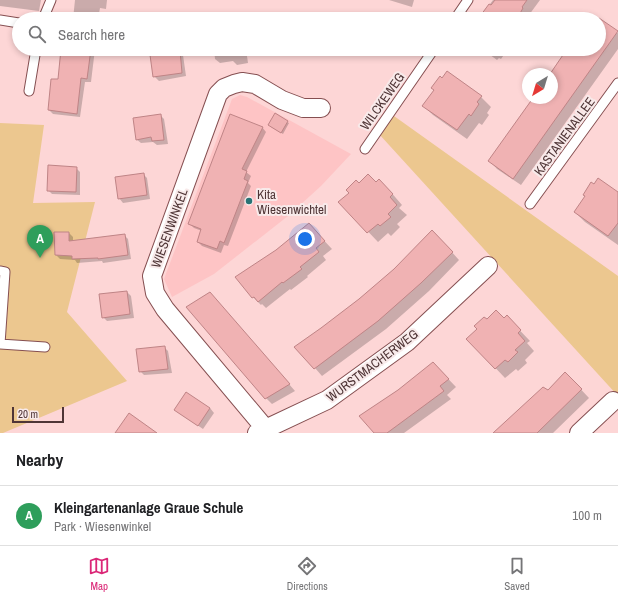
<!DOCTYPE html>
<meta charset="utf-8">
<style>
:root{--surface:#fff;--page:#f6f6f6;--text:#202124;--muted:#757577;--line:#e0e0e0;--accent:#db2777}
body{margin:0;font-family:"Archivo Narrow",sans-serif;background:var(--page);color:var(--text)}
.compass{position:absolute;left:522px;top:68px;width:36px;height:36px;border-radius:50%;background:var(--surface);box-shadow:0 2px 6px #0003;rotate:218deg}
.scale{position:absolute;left:12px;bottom:10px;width:52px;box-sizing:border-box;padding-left:4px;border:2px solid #4f3536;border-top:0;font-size:11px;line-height:14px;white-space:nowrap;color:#4f3536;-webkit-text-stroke:3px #f8eaea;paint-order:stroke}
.you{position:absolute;left:305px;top:239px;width:14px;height:14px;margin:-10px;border:3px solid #fff;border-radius:50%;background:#1a73e8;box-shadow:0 0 0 6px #1a73e833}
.badge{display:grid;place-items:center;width:26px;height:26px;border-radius:50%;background:var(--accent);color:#fff;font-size:13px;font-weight:700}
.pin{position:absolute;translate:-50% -33px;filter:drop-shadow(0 1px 2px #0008)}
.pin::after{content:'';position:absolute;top:21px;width:14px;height:12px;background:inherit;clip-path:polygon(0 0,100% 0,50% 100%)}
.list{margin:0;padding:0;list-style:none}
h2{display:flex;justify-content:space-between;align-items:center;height:52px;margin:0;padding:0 16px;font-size:17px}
h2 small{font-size:13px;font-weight:400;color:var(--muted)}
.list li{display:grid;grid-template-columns:26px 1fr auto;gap:12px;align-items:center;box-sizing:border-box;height:60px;padding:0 16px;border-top:1px solid var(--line)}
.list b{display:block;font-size:15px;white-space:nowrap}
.list p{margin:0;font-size:13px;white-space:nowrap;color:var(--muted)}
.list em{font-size:13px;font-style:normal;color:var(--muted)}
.icon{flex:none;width:22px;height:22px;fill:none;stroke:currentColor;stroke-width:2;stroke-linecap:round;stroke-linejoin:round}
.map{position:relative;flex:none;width:618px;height:433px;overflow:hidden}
.search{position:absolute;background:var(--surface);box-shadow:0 2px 6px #0003;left:12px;right:12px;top:12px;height:44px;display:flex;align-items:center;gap:10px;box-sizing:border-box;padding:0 14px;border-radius:22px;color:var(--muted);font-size:15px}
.sheet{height:112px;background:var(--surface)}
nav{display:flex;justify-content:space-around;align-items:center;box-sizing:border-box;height:56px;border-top:1px solid var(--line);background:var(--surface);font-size:11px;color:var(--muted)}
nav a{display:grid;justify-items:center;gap:2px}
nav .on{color:var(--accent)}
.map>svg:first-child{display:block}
.built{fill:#fec4c5}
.green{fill:#ecc78f}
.shadow{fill:#0003}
.building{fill:#f0b2b3;stroke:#bf8486}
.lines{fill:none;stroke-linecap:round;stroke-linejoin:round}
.lane-casing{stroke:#854f51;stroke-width:11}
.street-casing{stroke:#854f51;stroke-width:20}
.lane{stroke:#fff;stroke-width:9}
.street{stroke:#fff;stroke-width:18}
.poi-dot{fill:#287375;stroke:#f8eaea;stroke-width:1.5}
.labels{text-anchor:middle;stroke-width:4;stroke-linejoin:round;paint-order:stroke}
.street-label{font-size:13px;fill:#4f3536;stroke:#f8eaea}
.poi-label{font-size:13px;fill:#4f3536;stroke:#f8eaea;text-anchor:start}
</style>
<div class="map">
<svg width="618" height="433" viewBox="0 0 618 433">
<rect width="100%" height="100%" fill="#fdd6d6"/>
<path class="built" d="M240 95 247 97 351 154 321 186 288 216 214 274 172 297 164 279 232 99Z"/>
<path class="green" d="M394 116 618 276V396L379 134Z
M0 123 44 125 33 203 95 202 67 312 127 381 3 433H0Z"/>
<path class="shadow" d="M0 0H41L39 11 0 6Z
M75 0H107L106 9 100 8 98 19H73Z
M389 0H414L412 7Z
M493 0H540L529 15 530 17 529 19H479Z
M593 15 599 19H590Z
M599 19 618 33V49L521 185 497 169 490 161 534 98H552L551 74 569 49H599Z
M62 49H95L91 82H85L80 117 53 114 49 110 59 81Z
M214 49H246L248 63 237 65 233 61 220 63 215 59Z
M482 49H508L501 59 499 58 497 60Z
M179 51 183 55 186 76 159 81 154 76Z
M435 90 481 97 491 107 487 113 489 115 482 125 479 123 467 139 433 115 424 106Z
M160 115 164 119 168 144 157 145 153 142 141 143 136 139Z
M287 122 289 123 283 134 271 127Z
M262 127 266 132 246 172 251 176 248 183 251 186 228 246 224 245 221 253 202 246 198 242 202 231 194 228 189 223Z
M76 168 80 172V195L52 194 48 190Z
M143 174 147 178 150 199 123 203 119 198Z
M359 184 389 190 402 205 399 208 407 215 397 224 400 227 391 236 388 233 378 242 340 202Z
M594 185 618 193V245L585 222 575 212Z
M316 232 332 249 323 256 326 260 307 276 308 277 291 290 290 289 266 308 262 304 261 305 253 297Z
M69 233 73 237V241L124 235 128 239 131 259 103 263 102 261 77 263 75 260 60 259 56 255Z
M440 239 459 260 429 291 386 329 322 376 315 368 340 316Z
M127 292 131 296 134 318 107 321 103 317Z
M216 300 295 391 272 404 266 398Z
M507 317 530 341 527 343 534 351 525 360 527 363 518 371 516 369 505 378 468 339 487 320 504 319Z
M164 347 168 351 172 373 144 375 140 371Z
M433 363 456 387 447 395 451 399 404 433H376L398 391Z
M573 381 589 398 553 433H494L548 391Z
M210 408 214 413 203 429 175 410Z"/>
<path class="building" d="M495 0H527L522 7 523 8 518 17 522 19H478L489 4 491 5Z
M599 18 618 31 513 179 488 161 533 98H552V74H550L567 49H599Z
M61 49H91L87 79 81 78 77 114 48 110 51 79H58Z
M180 50 182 73 153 77 150 55Z
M447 71 482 96 477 102 479 104 471 116 469 114 457 130 422 106 434 90 431 88 440 76 442 78Z
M275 113 288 121 281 133 268 125Z
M161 114 164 140 152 141 151 137 136 140 133 118Z
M230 114 263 127 242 169 247 171 244 179 248 181 224 243 220 241 217 249 197 242 201 229 188 224Z
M48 165 77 167 76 192 47 191Z
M144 173 147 195 118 199 115 177Z
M368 174 376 182 379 179 393 194 390 197 397 205 388 214 391 217 380 226 378 224 367 233 338 202 349 193 346 190 356 180 359 183Z
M598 178 618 192V223L608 236 574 212 585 196 583 195 591 182 594 184Z
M309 223 325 241 316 248 319 252 300 267 302 269 283 283 282 282 258 302 254 297 252 298 235 277 276 250Z
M432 230 453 252 421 283 378 321 314 369 294 347 321 328 359 299 394 269Z
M54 232H69V241L125 234 128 255 98 259V258L72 259V256L55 255Z
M127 291 130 314 102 318 99 294Z
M210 292 290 384 265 399 186 307Z
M496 310 504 318 507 315 521 330 518 333 525 341 515 350 518 352 508 362 505 360 495 369 466 339 477 329 474 326 484 317 487 319Z
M165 346 168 369 139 372 136 349Z
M433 362 449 379 440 386 444 391 387 433H374L359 416 398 390Z
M565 372 582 389 537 433H493L543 387 548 390Z
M186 392 210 408 198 426 174 410Z
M129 413 157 433H115Z"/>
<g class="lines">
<defs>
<path id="lane" d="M43 19 51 0
M455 19 468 0
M0 20 19 23
M29 91 36 49
M365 149 434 49
M530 204 618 83
M0 271 5 272 0 344
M0 344 45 347"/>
<path id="street" d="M257 433 327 400 407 342 488 266
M269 433 165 309 155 293 152 276 218 94 224 88 234 84 242 82 255 84 282 100 303 108H321
M579 433 613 401"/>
</defs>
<use href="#lane" class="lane-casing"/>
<use href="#street" class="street-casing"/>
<use href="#lane" class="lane"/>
<use href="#street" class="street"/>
</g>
<circle class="poi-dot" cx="249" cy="201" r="4"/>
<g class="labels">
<g class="street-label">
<text transform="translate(382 101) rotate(-55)" y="5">WILCKEWEG</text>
<text transform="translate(564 136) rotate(-54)" y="5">KASTANIENALLEE</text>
<text transform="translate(169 228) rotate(-70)" y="5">WIESENWINKEL</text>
<text transform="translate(372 365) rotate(-37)" y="5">WURSTMACHERWEG</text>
</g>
<g class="poi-label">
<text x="257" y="199">Kita<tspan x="257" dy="15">Wiesenwichtel</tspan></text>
</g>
</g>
</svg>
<svg class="compass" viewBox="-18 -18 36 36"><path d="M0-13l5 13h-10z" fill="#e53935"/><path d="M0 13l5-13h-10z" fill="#757577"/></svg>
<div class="scale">20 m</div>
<div class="you"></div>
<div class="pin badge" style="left:40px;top:258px;background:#2e9e5b">A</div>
<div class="search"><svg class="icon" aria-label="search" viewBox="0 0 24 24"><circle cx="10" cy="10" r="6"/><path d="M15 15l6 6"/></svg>Search here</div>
</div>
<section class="sheet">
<h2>Nearby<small></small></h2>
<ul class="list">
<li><span class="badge" style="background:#2e9e5b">A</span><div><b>Kleingartenanlage Graue Schule</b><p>Park · Wiesenwinkel</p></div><em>100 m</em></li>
</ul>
</section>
<nav>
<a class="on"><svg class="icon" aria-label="map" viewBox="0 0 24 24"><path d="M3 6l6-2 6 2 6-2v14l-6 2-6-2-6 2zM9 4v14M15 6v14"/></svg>Map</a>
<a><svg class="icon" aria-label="directions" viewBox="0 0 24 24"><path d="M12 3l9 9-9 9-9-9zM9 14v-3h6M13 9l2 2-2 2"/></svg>Directions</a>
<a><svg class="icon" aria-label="saved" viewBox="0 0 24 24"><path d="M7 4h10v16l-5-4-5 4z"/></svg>Saved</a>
</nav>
